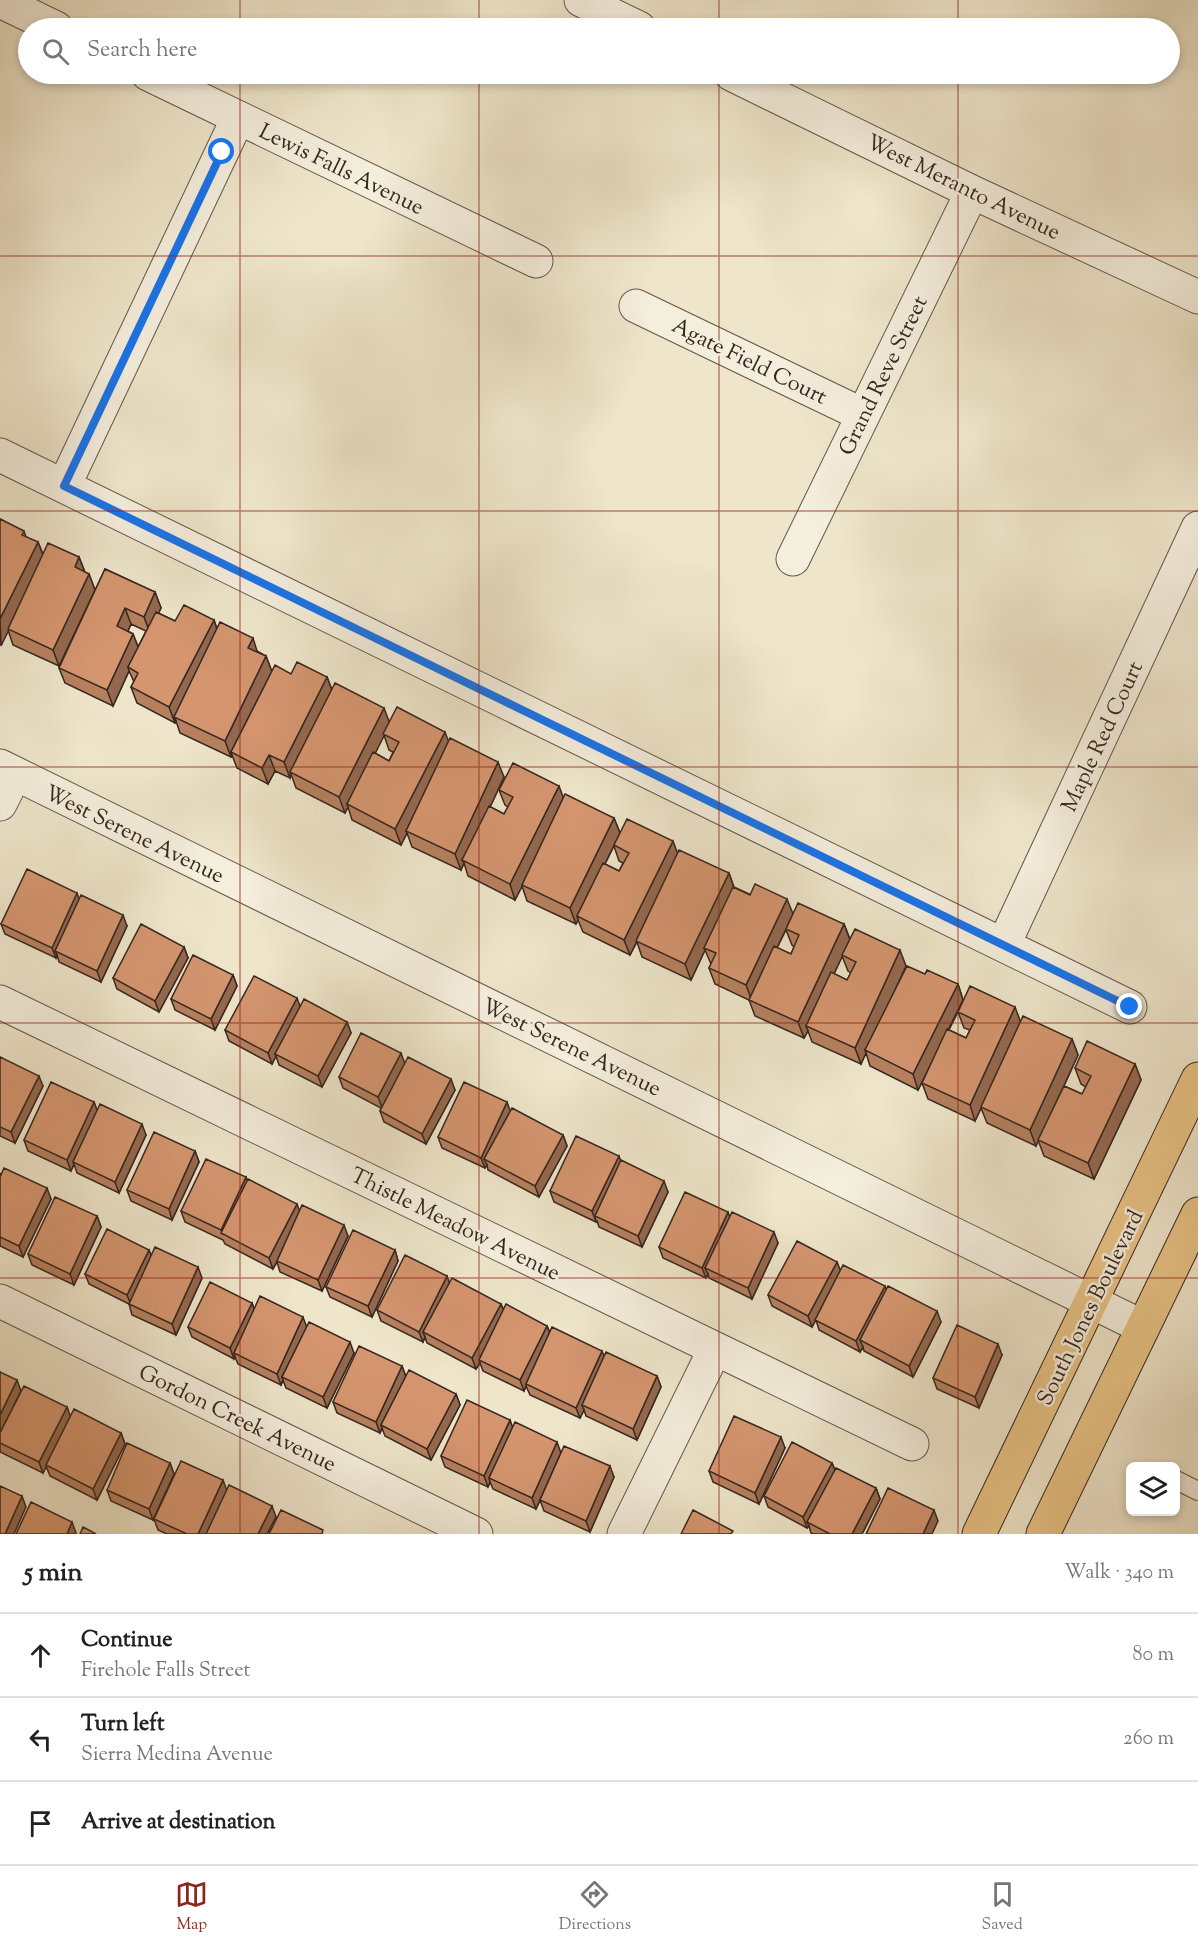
<!DOCTYPE html>
<meta charset="utf-8">
<style>
:root{--surface:#fff;--page:#f2f2f2;--text:#222;--muted:#767676;--line:#e0e0e0;--accent:#8f2418}
body{margin:0;font-family:"Sorts Mill Goudy",serif;background:var(--page);color:var(--text)}
.controls{position:absolute;right:18px;bottom:18px;display:grid;overflow:hidden;border-radius:9px;box-shadow:0 3px 9px #0003}
.controls button{width:54px;height:54px;display:grid;place-items:center;padding:0;border:0;border-bottom:2px solid var(--line);background:var(--surface);color:var(--text);font:30px sans-serif}
.stop{position:absolute;width:18px;height:18px;margin:-14px;border:4px solid #1a73e8;border-radius:50%;background:#fff}
.stop.end{background:#1a73e8;border-color:#fff;box-shadow:0 2px 6px #0008}
.list{margin:0;padding:0;list-style:none}
h2{display:flex;justify-content:space-between;align-items:center;height:78px;margin:0;padding:0 24px;font-size:26px}
h2 small{font-size:20px;font-weight:400;color:var(--muted)}
.list li{display:grid;grid-template-columns:39px 1fr auto;gap:18px;align-items:center;box-sizing:border-box;height:84px;padding:0 24px;border-top:2px solid var(--line)}
.list b{display:block;font-size:22px;white-space:nowrap}
.list p{margin:0;font-size:20px;white-space:nowrap;color:var(--muted)}
.list em{font-size:20px;font-style:normal;color:var(--muted)}
.icon{flex:none;width:33px;height:33px;fill:none;stroke:currentColor;stroke-width:2;stroke-linecap:round;stroke-linejoin:round}
.map{position:relative;flex:none;width:1198px;height:1534px;overflow:hidden}
.search{position:absolute;background:var(--surface);box-shadow:0 3px 9px #0003;left:18px;right:18px;top:18px;height:66px;display:flex;align-items:center;gap:15px;box-sizing:border-box;padding:0 21px;border-radius:33px;color:var(--muted);font-size:22px}
.sheet{height:330px;background:var(--surface)}
nav{display:flex;justify-content:space-around;align-items:center;box-sizing:border-box;height:84px;border-top:2px solid var(--line);background:var(--surface);font-size:16px;color:var(--muted)}
nav a{display:grid;justify-items:center;gap:3px}
nav .on{color:var(--accent)}
.map>svg:first-child{display:block}
.lines{fill:none;stroke-linecap:round;stroke-linejoin:round}
.service-casing{stroke:#65564a;stroke-width:20}
.minor-casing{stroke:#65564a;stroke-width:35}
.tertiary-casing{stroke:#65564a;stroke-width:35}
.primary-casing{stroke:#37271f;stroke-width:35}
.service{stroke:#f4eedd;stroke-width:18}
.minor{stroke:#f4eedd;stroke-width:33}
.tertiary{stroke:#f4eedd;stroke-width:33}
.primary{stroke:#e7c285;stroke-width:33}
.wall{fill:#b6805f;stroke:#37271f;stroke-width:1.5;fill-rule:evenodd}
.shaded-wall{fill:#94684e;stroke:#37271f;stroke-width:1.5}
.building{fill:#d4956f;stroke:#37271f;stroke-width:1.5}
.route{stroke:#1a73e8;stroke-width:8}
.grid{fill:none;stroke:#8f2418;stroke-width:1.5;stroke-opacity:0.55}
.labels{text-anchor:middle;stroke-width:5;stroke-linejoin:round;paint-order:stroke}
.street-label{font-size:22px;fill:#37271f;stroke:#f4eedd}
</style>
<div class="map">
<svg width="1198" height="1534" viewBox="0 0 1198 1534">
<rect width="100%" height="100%" fill="#eee5ca"/>
<filter id="stains"><feTurbulence type="fractalNoise" baseFrequency=".00333" numOctaves="4"/><feColorMatrix values="0 0 0 0 .2 0 0 0 0 .09 0 0 0 0 .02 0 0 0 .5 -.17"/></filter>
<radialGradient id="worn" r=".72"><stop offset=".6" stop-color="#630" stop-opacity="0"/><stop offset="1" stop-color="#630" stop-opacity=".3"/></radialGradient>
<g class="lines">
<defs>
<path id="service" d="M1176 1480 1198 1491"/>
<path id="minor" d="M581 0 639 28
M0 1 56 28
M148 74 536 261
M731 74 972 192 1198 297
M636 306 863 415
M0 455 1130 1007
M64 486 238 118
M793 559 972 192
M0 804 15 774
M1004 944 1198 528
M0 1002 912 1444
M0 1301 476 1534
M624 1534 715 1349"/>
<path id="tertiary" d="M0 766 1143 1327"/>
<path id="primary" d="M979 1534 1198 1079
M1043 1534 1198 1214"/>
</defs>
<use href="#service" class="service-casing"/>
<use href="#minor" class="minor-casing"/>
<use href="#tertiary" class="tertiary-casing"/>
<use href="#primary" class="primary-casing"/>
<use href="#service" class="service"/>
<use href="#minor" class="minor"/>
<use href="#tertiary" class="tertiary"/>
<use href="#primary" class="primary"/>
</g>
<path class="wall" d="M0 519 24 531 26 537 38 542 43 554 79 557 85 572 89 574 95 590 59 666 13 645 8 630 0 645Z
M105 569 155 592 161 608 158 613 175 621 214 620 217 629 266 656 272 672 327 677 332 690 389 722 449 741 504 777 490 807 504 814 508 807 505 805 499 790 563 798 614 818 620 833 678 853 729 873 734 887 793 914 844 924 850 939 906 966 897 985 925 974 958 984 963 1000 1021 1022 1072 1039 1078 1055 1064 1086 1082 1094 1086 1087 1081 1084 1075 1068 1135 1064 1141 1080 1094 1179 1044 1156 1038 1140 1036 1146 987 1123 981 1108 975 1121 928 1099 922 1083 927 1073 918 1090 870 1066 866 1053 861 1064 812 1042 808 1031 804 1038 755 1016 749 1000 715 984 709 968 711 964 705 950 691 980 642 957 637 942 630 955 583 932 578 920 576 924 527 901 522 886 515 900 468 876 464 863 461 870 412 847 407 833 401 845 352 820 348 807 345 813 296 788 291 774 290 778 275 771 268 784 237 768 232 755 231 757 180 733 176 721 175 723 137 703 131 687 134 682 129 671 113 706 65 683 59 668ZM131 624 146 631 138 647 133 634 128 631ZM384 735 389 750 393 752 389 761 375 753ZM614 846 619 861 623 863 619 871 605 864ZM786 930 792 945 794 947 791 954 777 948ZM842 956 848 971 851 973 847 980 834 974ZM960 1008 958 1012 964 1028 970 1030 966 1038 949 1030Z
M1 924 127 926 101 982 59 962 57 955 56 958 5 934Z
M184 947 188 958 159 1012 117 989 113 978Z
M233 975 237 986 215 1030 175 1010 171 999Z
M300 1007 347 1022 351 1033 322 1087 279 1065 276 1056 272 1064 229 1041 225 1030Z
M0 1057 43 1086 15 1143 0 1136Z
M405 1063 455 1090 426 1144 384 1122 380 1111 381 1108 343 1088 339 1077Z
M94 1102 97 1111 146 1135 119 1193 77 1173 74 1164 71 1171 28 1151 24 1140Z
M510 1111 563 1135 567 1146 539 1197 488 1170 487 1165 485 1168 442 1148 438 1137Z
M195 1151 199 1162 172 1220 131 1201 127 1190Z
M621 1161 668 1192 642 1247 599 1227 597 1221 596 1222 554 1202 550 1191Z
M0 1173 1 1175 51 1199 23 1257 0 1246Z
M246 1177 247 1181 300 1211 348 1236 322 1291 280 1272 277 1262 273 1269 225 1244 223 1240 185 1222 181 1211Z
M97 1216 101 1227 74 1285 32 1265 28 1254Z
M729 1216 778 1243 752 1299 709 1278 708 1274 706 1278 663 1258 659 1247Z
M149 1250 151 1255 202 1278 176 1335 132 1315 129 1304 89 1284 85 1274Z
M395 1250 398 1261 372 1317 330 1297 326 1287Z
M837 1262 840 1271 886 1290 941 1322 913 1377 864 1351 863 1347 860 1352 819 1330 816 1320 812 1327 772 1306 768 1295Z
M449 1283 501 1304 504 1310 547 1326 550 1332 604 1356 657 1376 661 1387 637 1440 586 1416 584 1410 580 1418 530 1395 526 1386 524 1391 483 1371 480 1363 476 1369 427 1343 425 1337 423 1342 381 1321 377 1310Z
M252 1303 254 1309 307 1326 354 1353 327 1408 286 1388 283 1380 281 1385 238 1364 235 1357 234 1359 192 1337 188 1327Z
M1002 1355 979 1408 937 1389 933 1378Z
M402 1366 406 1377 456 1394 460 1405 431 1460 385 1436 382 1428 380 1433 337 1413 333 1402Z
M0 1372 21 1391 6 1422 67 1407 70 1417 121 1433 125 1444 97 1500 50 1476 46 1466 43 1473 0 1452Z
M510 1420 512 1428 561 1453 614 1477 590 1532 544 1511 540 1500 556 1465 536 1509 493 1489 490 1482 488 1487 445 1467 441 1456Z
M785 1448 759 1504 713 1482 709 1471Z
M170 1463 174 1474 153 1520 111 1501 107 1490Z
M832 1463 835 1470 876 1488 880 1499 862 1534H813L811 1533 809 1526 807 1528 768 1507 764 1496Z
M227 1490 276 1517 267 1534H167L158 1530 154 1519Z"/>
<path class="shaded-wall" d="M38 542 44 558 1 646 0 619Z
M79 557 85 573 75 567Z
M89 574 95 590 59 666 53 650Z
M155 592 161 608 150 633 144 617Z
M125 608 131 624 123 642 117 626Z
M214 620 219 636 174 717 176 721 175 723 169 707Z
M133 634 139 649 128 667 129 671 113 706 107 690Z
M253 638 258 654 248 648Z
M266 656 272 672 231 752 232 755 231 757 225 741Z
M327 677 333 693 290 772 291 774 290 778 284 762Z
M384 708 390 724 349 805 347 804 348 807 345 813 339 797Z
M445 732 451 748 406 831 407 833 401 845 395 829Z
M269 755 275 771 268 784 262 768Z
M498 762 504 777 465 861 462 860 464 863 461 870 455 854Z
M559 786 565 802 515 900 510 884Z
M614 818 620 833 579 917 577 916 578 920 576 924 570 908Z
M673 841 679 857 630 955 624 940Z
M729 873 734 889 704 948 705 950 691 980 685 964Z
M77 893 81 904 55 951 57 955 56 958 52 948Z
M787 899 793 914 752 1001 746 985Z
M123 915 127 926 101 982 97 971Z
M844 924 850 940 809 1027 806 1026 808 1031 804 1038 798 1022Z
M184 947 188 958 159 1012 155 1001Z
M900 950 906 966 867 1051 865 1050 866 1053 861 1064 855 1048Z
M233 975 237 986 215 1030 211 1019Z
M958 984 963 1000 918 1090 913 1074Z
M297 998 301 1009 275 1054 276 1056 272 1064 268 1053Z
M1015 1007 1021 1023 975 1121 970 1105Z
M347 1022 351 1033 322 1087 318 1076Z
M1072 1039 1078 1055 1036 1146 1030 1130Z
M401 1053 405 1064 382 1108 378 1097Z
M1135 1064 1141 1080 1094 1179 1088 1163Z
M39 1076 43 1086 15 1143 11 1132Z
M451 1079 455 1090 426 1144 422 1134Z
M94 1102 98 1113 73 1162 74 1164 71 1171 67 1160Z
M507 1102 511 1113 484 1159 487 1165 485 1168 481 1158Z
M142 1124 146 1135 119 1193 115 1182Z
M563 1135 567 1146 539 1197 535 1186Z
M195 1151 199 1162 172 1220 169 1209Z
M619 1156 623 1167 595 1216 596 1222 592 1211Z
M246 1177 250 1188 223 1234 221 1230Z
M664 1181 668 1192 642 1247 638 1236Z
M47 1188 51 1199 23 1257 19 1246Z
M297 1204 301 1215 273 1269 269 1258Z
M728 1212 732 1223 705 1268 708 1274 706 1278 702 1268Z
M97 1216 101 1227 74 1285 70 1274Z
M344 1225 348 1236 322 1291 318 1280Z
M774 1232 778 1243 752 1299 748 1288Z
M149 1250 153 1261 131 1305 127 1295Z
M395 1250 398 1261 372 1317 368 1306Z
M837 1262 841 1272 812 1327 808 1316Z
M198 1267 202 1278 176 1335 172 1324Z
M447 1276 451 1287 423 1332 425 1337 423 1342 419 1332Z
M885 1286 889 1296 860 1340 863 1347 860 1352 856 1341Z
M252 1303 256 1314 234 1353 235 1357 234 1359 230 1348Z
M501 1304 505 1314 479 1360 480 1363 476 1369 472 1358Z
M937 1311 941 1322 913 1377 909 1366Z
M303 1317 307 1328 282 1377 283 1380 281 1385 277 1374Z
M547 1326 551 1336 526 1384V1386L524 1391 520 1380Z
M350 1342 354 1353 327 1408 323 1397Z
M998 1344 1002 1355 979 1408 975 1397Z
M602 1351 606 1361 582 1405 584 1410 580 1418 576 1408Z
M402 1366 406 1377 381 1425 382 1428 380 1433 376 1422Z
M657 1376 661 1387 637 1440 633 1429Z
M17 1380 21 1391 0 1434V1415Z
M456 1394 460 1405 431 1460 427 1449Z
M67 1407 71 1418 43 1473 39 1462Z
M510 1420 514 1431 489 1478 490 1482 488 1487 484 1476Z
M121 1433 125 1444 97 1500 93 1489Z
M781 1437 785 1448 759 1504 755 1493Z
M557 1442 561 1453 536 1509 532 1498Z
M170 1463 174 1474 153 1520 149 1509Z
M832 1463 836 1473 807 1522 809 1526 807 1528 803 1517Z
M610 1466 614 1477 590 1532 586 1521Z
M223 1480 227 1491 207 1534H198Z
M876 1488 880 1499 862 1534H852Z
M22 1496 26 1507 14 1534H5Z
M272 1506 276 1517 267 1534H258Z
M934 1510 938 1521 932 1534H923Z
M72 1522 76 1533V1534H67Z"/>
<path class="building" d="M0 519 24 531 22 535 38 542 0 619Z
M48 543 79 557 75 567 89 574 53 650 8 629Z
M105 569 155 592 144 617 125 608 117 626 133 634 107 690 59 668Z
M184 605 214 620 169 707 131 687 138 673 128 667 156 612 175 621Z
M220 622 253 638 248 648 266 656 225 741 174 717Z
M297 662 327 677 284 762 269 755 262 768 231 752 275 665 291 674Z
M335 683 384 708 339 797 290 772Z
M397 707 445 732 395 829 347 804 373 752 389 761 399 742 383 734Z
M450 738 498 762 455 854 406 831Z
M513 763 559 786 510 884 462 860 489 806 504 814 513 797 499 790Z
M565 794 614 818 570 908 522 885Z
M627 819 673 841 624 940 577 916 603 863 619 871 629 853 614 845Z
M679 850 729 873 685 964 636 941Z
M27 869 77 893 52 948 1 924Z
M755 884 787 899 746 985 709 968 716 953 704 948 733 887 750 895Z
M81 895 123 915 97 971 55 951Z
M798 903 844 924 798 1022 749 1000 774 946 791 954 799 935 786 929Z
M141 924 184 947 155 1001 113 978Z
M855 929 900 950 855 1048 806 1026 831 972 847 980 856 962 842 955Z
M193 955 233 975 211 1019 171 999Z
M907 966 925 974 927 970 958 984 913 1074 865 1050Z
M254 976 297 998 268 1053 225 1030Z
M970 986 1015 1007 970 1105 922 1083 947 1029 966 1038 975 1020 958 1012Z
M304 999 347 1022 318 1076 275 1054Z
M1023 1016 1072 1039 1030 1130 981 1107Z
M361 1033 401 1053 378 1097 339 1077Z
M1087 1041 1135 1064 1088 1163 1038 1140 1064 1086 1082 1094 1091 1076 1075 1068Z
M0 1057 39 1076 11 1132 0 1127Z
M408 1057 451 1079 422 1134 380 1111Z
M51 1082 94 1102 67 1160 24 1140Z
M464 1082 507 1102 481 1158 438 1137Z
M100 1104 142 1124 115 1182 73 1162Z
M512 1108 563 1135 535 1186 484 1159Z
M154 1132 195 1151 169 1209 127 1190Z
M576 1136 619 1156 592 1211 550 1191Z
M206 1159 246 1177 221 1230 181 1211Z
M621 1160 664 1181 638 1236 595 1216Z
M4 1168 47 1188 19 1246 0 1237V1177Z
M248 1179 297 1204 269 1258 221 1233Z
M685 1192 728 1212 702 1268 659 1247Z
M55 1197 97 1216 70 1274 28 1254Z
M302 1205 344 1225 318 1280 277 1261Z
M732 1212 774 1232 748 1288 705 1268Z
M107 1229 149 1250 127 1295 85 1274Z
M353 1230 395 1250 368 1306 326 1287Z
M797 1241 837 1262 808 1316 768 1295Z
M155 1247 198 1267 172 1324 129 1304Z
M405 1255 447 1276 419 1332 377 1310Z
M843 1265 885 1286 856 1341 815 1320Z
M452 1278 501 1304 472 1358 423 1332Z
M210 1282 252 1303 230 1348 188 1327Z
M888 1286 937 1311 909 1366 860 1340Z
M260 1296 303 1317 277 1374 234 1353Z
M506 1304 547 1326 520 1380 479 1360Z
M309 1322 350 1342 323 1397 282 1377Z
M957 1325 998 1344 975 1397 933 1378Z
M552 1327 602 1351 576 1408 526 1384Z
M359 1346 402 1366 376 1422 333 1402Z
M606 1352 657 1376 633 1429 582 1405Z
M409 1370 456 1394 427 1449 381 1425Z
M0 1372 17 1380 0 1415Z
M24 1386 67 1407 39 1462 0 1443V1433Z
M467 1400 510 1420 484 1476 441 1456Z
M74 1409 121 1433 93 1489 46 1465Z
M734 1416 781 1437 755 1493 709 1471Z
M515 1422 557 1442 532 1498 489 1478Z
M792 1442 832 1463 803 1517 764 1496Z
M127 1443 170 1463 149 1509 107 1490Z
M564 1446 610 1466 586 1521 540 1500Z
M181 1461 223 1480 198 1534H187L154 1519Z
M836 1468 876 1488 852 1534H830L807 1522Z
M229 1485 272 1506 258 1534H206Z
M0 1486 22 1496 5 1534H0Z
M888 1488 934 1510 923 1534H866Z
M31 1502 72 1522 67 1534H16Z
M281 1510 323 1530 322 1534H269Z
M693 1510 733 1531 731 1534H681Z
M83 1527 96 1534H80Z"/>
<g class="lines">
<path class="route" d="M222 152 64 486 1130 1007"/>
</g>
<path class="grid" d="M240 0V28M479 0V28M719 0V28M958 0V28M240 74V1534M479 74V1534M719 74V1534M958 74V1534M0 256H1198M0 511H1198M0 767H1198M0 1023H1198M0 1278H1198"/>
<g class="labels">
<g class="street-label">
<text transform="translate(342 168) rotate(26)" y="8">Lewis Falls Avenue</text>
<text transform="translate(964 186) rotate(26)" y="8">West Meranto Avenue</text>
<text transform="translate(750 360) rotate(26)" y="8">Agate Field Court</text>
<text transform="translate(882 375) rotate(-64)" y="8">Grand Reve Street</text>
<text transform="translate(1101 736) rotate(-65)" y="8">Maple Red Court</text>
<text transform="translate(135 833) rotate(26)" y="8">West Serene Avenue</text>
<text transform="translate(572 1046) rotate(26)" y="8">West Serene Avenue</text>
<text transform="translate(456 1223) rotate(26)" y="8">Thistle Meadow Avenue</text>
<text transform="translate(1089 1307) rotate(-64)" y="8">South Jones Boulevard</text>
<text transform="translate(238 1417) rotate(26)" y="8">Gordon Creek Avenue</text>
</g>
</g>
<rect width="100%" height="100%" filter="url(#stains)"/>
<rect width="100%" height="100%" fill="url(#worn)"/>
</svg>
<div class="controls">
<button><svg class="icon" aria-label="layers" viewBox="0 0 24 24"><path d="M12 4l9 5-9 5-9-5zM3 14l9 5 9-5"/></svg></button>
</div>
<div class="stop" style="left:222px;top:152px"></div>
<div class="stop end" style="left:1130px;top:1007px"></div>
<div class="search"><svg class="icon" aria-label="search" viewBox="0 0 24 24"><circle cx="10" cy="10" r="6"/><path d="M15 15l6 6"/></svg>Search here</div>
</div>
<section class="sheet">
<h2>5 min<small>Walk · 340 m</small></h2>
<ul class="list">
<li><svg class="icon" aria-label="ahead" viewBox="0 0 24 24"><path d="M12 20V5M6 11l6-6 6 6"/></svg><div><b>Continue</b><p>Firehole Falls Street</p></div><em>80 m</em></li>
<li><svg class="icon" aria-label="left" viewBox="0 0 24 24"><path d="M17 20v-9H6M10 6l-5 5 5 5"/></svg><div><b>Turn left</b><p>Sierra Medina Avenue</p></div><em>260 m</em></li>
<li><svg class="icon" aria-label="arrive" viewBox="0 0 24 24"><path d="M6 21V4h12l-3 4 3 4H6"/></svg><div><b>Arrive at destination</b></div></li>
</ul>
</section>
<nav>
<a class="on"><svg class="icon" aria-label="map" viewBox="0 0 24 24"><path d="M3 6l6-2 6 2 6-2v14l-6 2-6-2-6 2zM9 4v14M15 6v14"/></svg>Map</a>
<a><svg class="icon" aria-label="directions" viewBox="0 0 24 24"><path d="M12 3l9 9-9 9-9-9zM9 14v-3h6M13 9l2 2-2 2"/></svg>Directions</a>
<a><svg class="icon" aria-label="saved" viewBox="0 0 24 24"><path d="M7 4h10v16l-5-4-5 4z"/></svg>Saved</a>
</nav>
